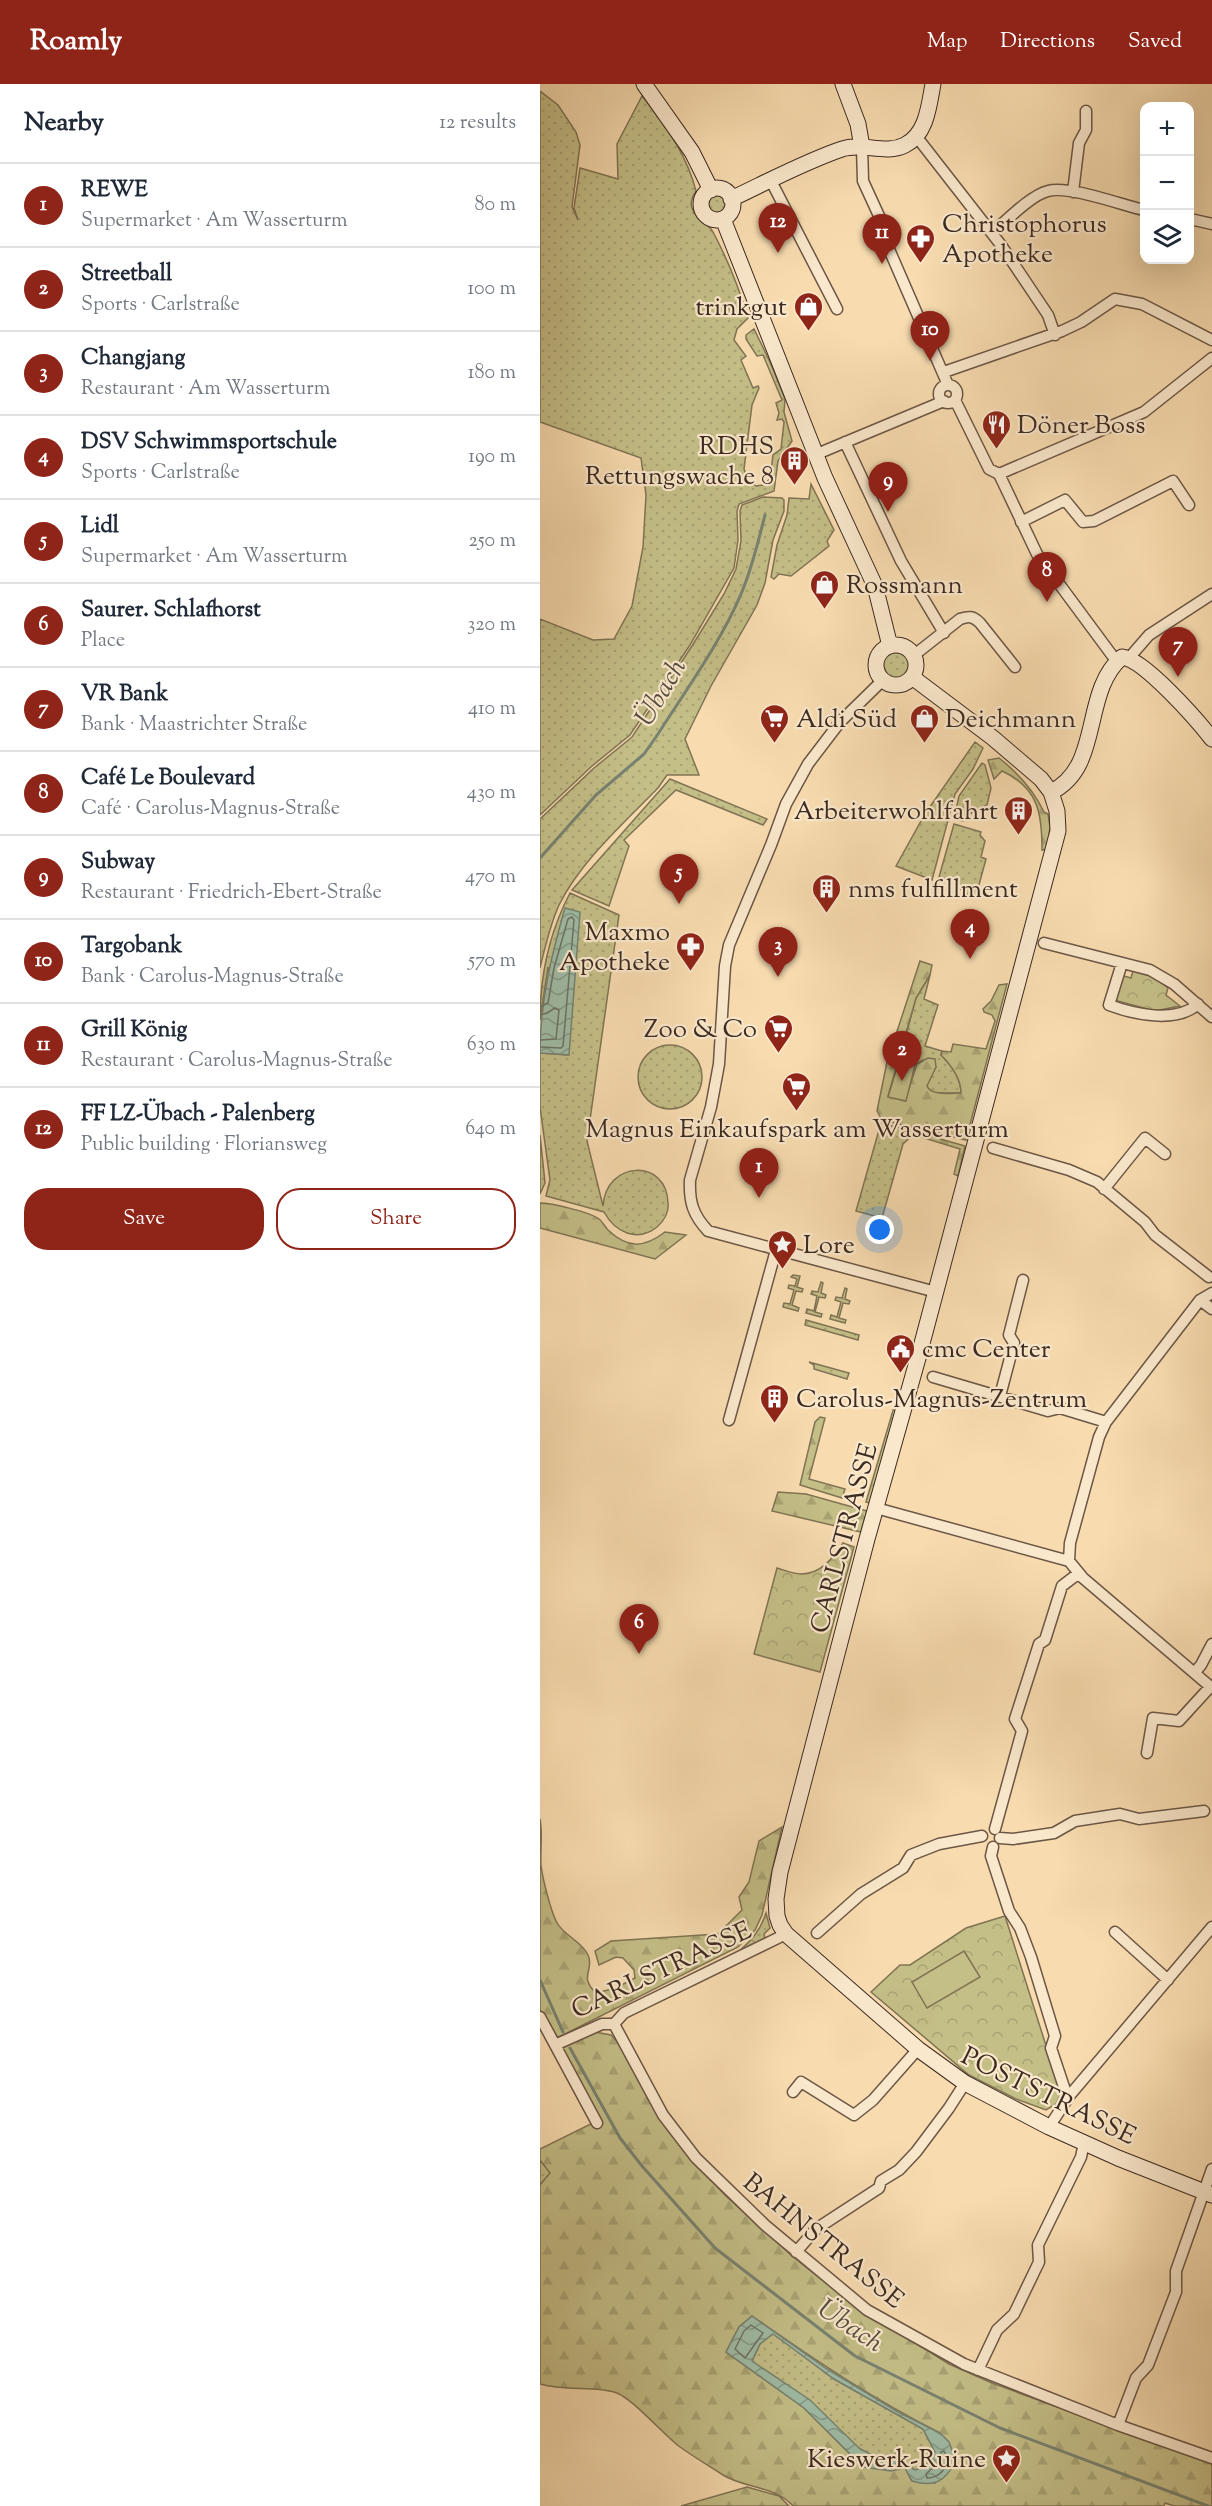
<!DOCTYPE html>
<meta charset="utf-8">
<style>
:root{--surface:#fff;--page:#f6f6f7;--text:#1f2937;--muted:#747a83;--line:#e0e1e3;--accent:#8f2418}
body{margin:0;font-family:"Sorts Mill Goudy",serif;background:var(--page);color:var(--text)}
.controls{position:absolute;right:18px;top:18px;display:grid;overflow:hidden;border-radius:12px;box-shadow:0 6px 24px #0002}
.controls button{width:54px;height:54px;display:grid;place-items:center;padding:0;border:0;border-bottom:2px solid var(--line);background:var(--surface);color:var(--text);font:30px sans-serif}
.you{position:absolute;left:340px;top:1146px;width:21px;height:21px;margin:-15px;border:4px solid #fff;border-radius:50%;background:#1a73e8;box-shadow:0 0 0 9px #1a73e833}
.badge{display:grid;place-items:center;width:39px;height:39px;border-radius:50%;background:var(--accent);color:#fff;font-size:20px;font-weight:700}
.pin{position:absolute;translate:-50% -50px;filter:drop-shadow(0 2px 3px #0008)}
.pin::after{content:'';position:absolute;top:32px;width:21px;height:18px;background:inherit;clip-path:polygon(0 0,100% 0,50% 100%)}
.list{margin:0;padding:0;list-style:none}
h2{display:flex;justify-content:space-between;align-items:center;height:78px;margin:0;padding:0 24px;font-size:26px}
h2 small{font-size:20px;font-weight:400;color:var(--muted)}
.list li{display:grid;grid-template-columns:39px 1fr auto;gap:18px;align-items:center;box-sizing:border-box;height:84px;padding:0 24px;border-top:2px solid var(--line)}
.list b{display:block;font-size:22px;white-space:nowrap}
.list p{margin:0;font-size:20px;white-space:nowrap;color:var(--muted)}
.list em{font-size:20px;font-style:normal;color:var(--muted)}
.actions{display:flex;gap:12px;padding:18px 24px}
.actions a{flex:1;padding:14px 0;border:2px solid var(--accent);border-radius:24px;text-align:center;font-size:21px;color:var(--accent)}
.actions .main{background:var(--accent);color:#fff}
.icon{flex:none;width:33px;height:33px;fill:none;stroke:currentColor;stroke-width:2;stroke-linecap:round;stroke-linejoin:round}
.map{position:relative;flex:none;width:672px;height:2422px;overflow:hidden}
header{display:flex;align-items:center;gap:36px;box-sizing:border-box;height:84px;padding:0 30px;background:var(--accent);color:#fff}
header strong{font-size:28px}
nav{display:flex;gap:33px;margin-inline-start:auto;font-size:21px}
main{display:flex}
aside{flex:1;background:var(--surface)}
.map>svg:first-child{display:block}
.grass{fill:url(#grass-dots);stroke:#807454;stroke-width:1.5}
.forest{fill:url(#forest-firs);stroke:#807454;stroke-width:1.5;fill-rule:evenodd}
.park{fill:url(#park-crowns);stroke:#807454;stroke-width:1.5}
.pitch{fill:#c4be87;stroke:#807454;stroke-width:1.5}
.water{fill:url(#water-waves);stroke:#788271;stroke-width:1.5;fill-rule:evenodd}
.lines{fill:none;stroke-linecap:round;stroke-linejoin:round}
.shore{stroke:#6e7364;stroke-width:1.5}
.stream{stroke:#788271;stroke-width:3}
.street-casing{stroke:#6c5645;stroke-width:13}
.secondary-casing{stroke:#3d2a21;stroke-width:17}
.street{stroke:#fae8cc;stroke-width:10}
.secondary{stroke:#fae8cc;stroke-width:15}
.labels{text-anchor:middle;stroke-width:4.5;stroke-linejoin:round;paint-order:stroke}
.poi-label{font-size:26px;fill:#3d2a21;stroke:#fae8cc;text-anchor:start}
.street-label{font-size:26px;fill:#3d2a21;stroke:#fae8cc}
.water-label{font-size:27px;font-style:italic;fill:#564e42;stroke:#fae8cc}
</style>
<header>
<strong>Roamly</strong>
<nav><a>Map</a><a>Directions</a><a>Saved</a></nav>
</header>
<main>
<aside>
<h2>Nearby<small>12 results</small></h2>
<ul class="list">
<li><span class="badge">1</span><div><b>REWE</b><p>Supermarket · Am Wasserturm</p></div><em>80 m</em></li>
<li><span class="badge">2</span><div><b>Streetball</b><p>Sports · Carlstraße</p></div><em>100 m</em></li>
<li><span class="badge">3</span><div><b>Changjang</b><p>Restaurant · Am Wasserturm</p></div><em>180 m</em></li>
<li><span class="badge">4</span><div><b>DSV Schwimmsportschule</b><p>Sports · Carlstraße</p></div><em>190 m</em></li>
<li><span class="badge">5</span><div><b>Lidl</b><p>Supermarket · Am Wasserturm</p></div><em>250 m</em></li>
<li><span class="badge">6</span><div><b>Saurer. Schlafhorst</b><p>Place</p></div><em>320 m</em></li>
<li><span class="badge">7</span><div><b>VR Bank</b><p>Bank · Maastrichter Straße</p></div><em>410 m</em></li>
<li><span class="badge">8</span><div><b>Café Le Boulevard</b><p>Café · Carolus-Magnus-Straße</p></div><em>430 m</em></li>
<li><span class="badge">9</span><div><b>Subway</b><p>Restaurant · Friedrich-Ebert-Straße</p></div><em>470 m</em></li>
<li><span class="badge">10</span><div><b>Targobank</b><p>Bank · Carolus-Magnus-Straße</p></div><em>570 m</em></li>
<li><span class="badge">11</span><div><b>Grill König</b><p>Restaurant · Carolus-Magnus-Straße</p></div><em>630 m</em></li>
<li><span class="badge">12</span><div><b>FF LZ-Übach - Palenberg</b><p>Public building · Floriansweg</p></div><em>640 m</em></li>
</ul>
<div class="actions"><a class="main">Save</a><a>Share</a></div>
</aside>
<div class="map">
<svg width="672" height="2422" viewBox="0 0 672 2422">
<defs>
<pattern id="grass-dots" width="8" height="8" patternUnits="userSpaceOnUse" patternTransform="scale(1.5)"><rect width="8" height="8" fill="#c4be87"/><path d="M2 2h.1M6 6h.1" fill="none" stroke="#a9a374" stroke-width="1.8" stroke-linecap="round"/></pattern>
<pattern id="forest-firs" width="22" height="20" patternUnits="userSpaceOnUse" patternTransform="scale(1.5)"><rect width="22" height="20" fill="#c4be87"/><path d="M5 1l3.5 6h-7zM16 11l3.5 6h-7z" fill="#a9a374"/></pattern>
<pattern id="park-crowns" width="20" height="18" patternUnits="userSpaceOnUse" patternTransform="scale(1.5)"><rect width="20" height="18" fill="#c4be87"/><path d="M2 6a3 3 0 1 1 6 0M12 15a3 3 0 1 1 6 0" fill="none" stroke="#a9a374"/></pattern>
<pattern id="water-waves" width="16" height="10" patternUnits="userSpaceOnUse" patternTransform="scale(1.5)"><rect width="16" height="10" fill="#9fbca6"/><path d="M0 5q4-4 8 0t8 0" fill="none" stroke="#839987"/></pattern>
</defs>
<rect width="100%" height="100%" fill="#f8dcb0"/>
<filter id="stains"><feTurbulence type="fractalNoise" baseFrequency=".00333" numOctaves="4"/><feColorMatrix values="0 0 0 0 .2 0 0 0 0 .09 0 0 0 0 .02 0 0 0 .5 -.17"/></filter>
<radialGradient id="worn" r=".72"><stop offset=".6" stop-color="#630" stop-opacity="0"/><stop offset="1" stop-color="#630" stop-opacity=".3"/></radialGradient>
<path class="grass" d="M0 7 18 21 36 48 40 61 32 123 38 136 34 124 40 84 78 95 77 60 102 12C126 40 147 72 156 107 152 113 150 118 152 124 157 138 168 138 173 148 188 176 199 204 208 234L197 245 194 256 206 272 201 276 213 304 218 302 219 304 212 321 204 385 208 396 216 402 223 401 230 395 233 371 241 365 244 338 242 335 237 336 239 329 236 319 242 316 223 271 217 272 206 255V251L214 245 230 278 245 315 244 328 252 357 238 377 234 407 199 420 197 427 198 456 194 484 150 561 90 651 52 682 0 731V535L53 556 74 555 92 522 103 463 106 411 101 374 0 338Z
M166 119a10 10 0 1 1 20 0a10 10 0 1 1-20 0Z
M271 400 294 446 287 457 289 462 251 492 239 490 234 495 231 493 237 461 247 431 249 414 269 415Z
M223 413 242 414 244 416V427L233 456 225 499 217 521 171 602 145 655 159 691H127L118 704C83 740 41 777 19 821 10 841 5 863 0 884V735L54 684 92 653 152 562 184 510 196 485 201 457 200 427 202 421Z
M341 582a15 15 0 1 1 30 0a15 15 0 1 1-30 0Z
M435 658 443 664 433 685 415 710 392 796 356 782 385 730Z
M442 679 445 681 451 704 447 721 435 726 423 737 414 735 419 712Z
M130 695 227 735 223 741 136 706 84 756 89 762 69 822 32 806Z
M414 740 441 748 440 751 445 757 441 773 446 775 436 812 424 809 414 797 399 793Z
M30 809 79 831 47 1057 63 1122C66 1076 127 1074 128 1119 129 1128 124 1137 117 1143 97 1159 75 1148 64 1128L6 1112 10 1096 0 1023V969L28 971 8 883 0 936C0 892 9 849 30 809Z
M390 891 384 915 398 921 385 962 402 967 401 971C411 981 421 994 421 1009H392L386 1002 396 983 383 976 375 981 359 977 376 914Z
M98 993a32 32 0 1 1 64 0a32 32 0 1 1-64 0Z
M341 1039 376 1048 363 1060 342 1134 316 1127Z
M0 1051 5 1099 0 1110Z
M253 1191 260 1192 257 1203 263 1205 262 1208 256 1207 252 1221 259 1224 258 1227 243 1223 244 1219 250 1220 254 1206 248 1204 249 1201 255 1202 257 1195 251 1193Z
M281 1198 283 1199 281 1209 286 1211 285 1214 279 1213 275 1228 282 1230 281 1233 266 1229 267 1225 274 1227 277 1212 271 1210 272 1207 278 1208Z
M305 1204 307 1205 305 1215 310 1217 309 1220 303 1219 299 1234 306 1236 305 1239 290 1235 291 1231 297 1233 301 1218 295 1216 296 1213 302 1214Z
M266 1236 319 1251 318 1256 265 1241Z
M269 1278 309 1289 307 1295 274 1285V1281Z
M359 1306 364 1307 330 1419 326 1418Z
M226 1829 230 1844 224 1850 225 1855 198 1868C212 1856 220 1847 226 1829Z
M0 2076 11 2089 0 2101Z
M233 2249 294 2295 383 2345 395 2368C391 2379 386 2383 375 2386L365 2380 358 2370 336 2373 320 2365 212 2277 220 2260Z"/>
<path class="forest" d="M459 674C478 689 493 705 504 728L508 730 510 743 507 765 502 766C502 730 499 704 462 687L454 695 448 676Z
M380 877 392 881 390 891 376 914 348 1012 365 1017 377 980 388 974 395 975 396 983 387 1002C391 1012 410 1009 421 1009 421 994 411 981 401 971L402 967 411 968 413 960 446 965 455 937 452 931 444 928 443 925 451 917 459 901 467 900 426 1056 342 1036 337 1027 347 978Z
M376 1048 425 1062 418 1092 414 1090 420 1065 371 1050Z
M0 1119C11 1119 50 1128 59 1135 62 1137 65 1143 68 1146 88 1165 104 1164 125 1148L146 1151 115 1175 0 1144Z
M280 1333 285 1334 269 1395 305 1405 302 1414 260 1401 275 1338Z
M238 1408 266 1410 327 1427 321 1448 232 1427Z
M0 1735C3 1751 0 1766 1 1782 3 1796 10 1824 16 1837 23 1852 41 1856 48 1871 55 1886 38 1892 56 1909L76 1904 95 1894 94 1886 83 1874 76 1873 59 1881 55 1867 71 1857 178 1850 202 1826 199 1813 209 1798 219 1757 242 1743 222 1831 215 1846 198 1863 15 1955 0 1927Z
M55 1948 71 1951 77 1957 119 2032 157 2082 186 2112 252 2172 315 2222 409 2280 452 2299 672 2380V2422H634L625 2419 624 2422H253C236 2402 203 2404 183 2391 169 2382 154 2373 140 2363 124 2351 94 2316 77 2309 55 2301 26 2308 0 2300V2101L10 2089 0 2076V2065L59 2036 21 1964ZM212 2232C273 2275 333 2315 400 2349L395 2399 372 2397 365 2384 323 2383 264 2324 186 2268 199 2243Z
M207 2403 239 2412 249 2422H141Z"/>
<path class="park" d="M593 887 614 893 628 904 626 911 640 922 615 927 574 916 580 891 591 894Z
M303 1459 314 1463 280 1588 214 1570 237 1484C244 1486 253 1490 261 1490 281 1490 293 1474 303 1459Z
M465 1832 521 2009 516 2020 506 2026 476 2015 429 1991 331 1908 360 1881H370L426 1844Z"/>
<path class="pitch" d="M359 977 375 981 366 1017 348 1013Z
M424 1867 440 1893 387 1924 372 1898Z"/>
<path class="water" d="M25 824 40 828 29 971 0 969C0 918 11 873 25 824Z
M212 2232 287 2285 358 2328 400 2349 409 2358 416 2377C405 2397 395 2404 372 2397L365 2384 351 2387 323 2383 264 2324 186 2268 199 2243ZM233 2250 294 2295 383 2345 395 2368C391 2379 386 2383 375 2386L365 2380 358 2370 336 2373 320 2365 270 2316 212 2277 220 2260Z"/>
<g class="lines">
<path class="shore" d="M0 923 8 919 14 884 28 835 32 833 34 836 23 962 21 964 0 963
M0 931 7 929 15 924 19 926 16 955 0 956
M211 2241 223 2249 205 2274 195 2265 204 2247Z
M404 2367 409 2376C405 2386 398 2394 387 2394L386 2390 397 2380 401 2368Z"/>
<path class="stream" d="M0 774 56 711 104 670 116 653C144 609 181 558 201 510 212 485 218 458 225 431
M0 1896 23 1948
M30 1964 80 2054 102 2082 175 2164 315 2272 460 2344 668 2422"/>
<defs>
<path id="street" d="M376 52 461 161 508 231 515 251
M322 63 323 97 340 134 345 156 408 301
M231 97 297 225
M533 108 539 59 546 46V27
M650 135 672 140
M452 149C466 137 491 111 508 107 529 101 581 121 604 126
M404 288 522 247 541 238 575 215 602 220 672 256
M399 310a9 9 0 1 1 18 0a9 9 0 1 1-18 0Z
M415 316 449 385 459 390 497 470 577 578
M305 358 361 477 404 549
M277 370 404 317
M459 390 604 328 672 274
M481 438 525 416 543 438 554 437 633 397 649 421
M373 572 420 535C429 532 433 532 440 539L475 583
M589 574 609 551 672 510
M343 596 300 638 268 680 246 720 231 761 189 861 185 882 179 980 171 1023 150 1096C149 1118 153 1131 168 1147L396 1208
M504 859 610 886 634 900 672 933
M582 879 569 921C593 930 636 940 658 920
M453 1064 529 1086 557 1098 605 1138 615 1151 669 1193
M564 1105 605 1054 625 1070
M660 1216 672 1225
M393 1293 508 1327 520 1324 566 1338
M460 1312 474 1259 469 1251 483 1196
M189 1336 236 1166
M336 1424 529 1477 543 1494 672 1604
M529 1477 530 1459 559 1353 566 1338 660 1216 672 1209
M655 1588 661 1581 672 1560
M607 1669 613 1634 639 1637 670 1603
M455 1745 482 1647 475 1635 499 1560 505 1556 522 1502 539 1489
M460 1754 473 1755 514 1749 535 1737 580 1730 599 1735 664 1727
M453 1763 451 1772 469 1827 480 1844 491 1873 515 1952 511 1964 525 2006 530 2011
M575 1848 628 1896
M277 1849 321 1810 363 1784 371 1771 399 1760 442 1752
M0 1933 57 2039
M74 1940 123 2031 156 2074 225 2141 327 2226 424 2280 578 2341 672 2374
M15 1961 62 1940H74L84 1929 246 1850
M253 2008 261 1998 314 2031 333 2016 378 1965
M509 2043 530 2011 672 1843
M256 2168 276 2145 339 2104 341 2097 359 2086 376 2068 409 2024 425 1999
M438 2286 457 2246 474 2230 499 2178 498 2161 541 2073 544 2059
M578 2341 596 2294 608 2281 636 2208V2187L672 2085"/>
<path id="secondary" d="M104 0 152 68 171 106
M303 0 318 40 322 63
M161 120a16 16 0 1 1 32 0a16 16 0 1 1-32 0Z
M191 115C227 98 264 78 302 65 322 58 346 71 365 61 387 50 389 21 393 0
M183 135 285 394 335 502 350 562
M336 581a20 20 0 1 1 40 0a20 20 0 1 1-40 0Z
M372 593 453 654 501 695 511 708 517 727 518 747 380 1267 327 1455 240 1788 236 1815 237 1832 240 1841 246 1850 378 1965 425 1999 509 2043 578 2074 672 2111
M511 708C563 683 541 608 582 573 604 575 658 637 672 655"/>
</defs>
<use href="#street" class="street-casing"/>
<use href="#secondary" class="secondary-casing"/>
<use href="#street" class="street"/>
<use href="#secondary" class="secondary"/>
</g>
<defs>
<symbol id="pharmacy-pin" viewBox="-11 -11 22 30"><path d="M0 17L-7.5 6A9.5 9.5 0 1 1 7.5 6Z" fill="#8f2418" stroke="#fae8cc"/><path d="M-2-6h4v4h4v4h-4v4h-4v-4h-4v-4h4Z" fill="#fff"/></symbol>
<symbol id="shop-pin" viewBox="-11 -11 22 30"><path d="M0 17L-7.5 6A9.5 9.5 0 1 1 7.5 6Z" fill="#8f2418" stroke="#fae8cc"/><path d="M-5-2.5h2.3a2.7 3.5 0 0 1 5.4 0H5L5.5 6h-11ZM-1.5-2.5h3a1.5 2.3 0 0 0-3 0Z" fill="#fff"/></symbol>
<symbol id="restaurant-pin" viewBox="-11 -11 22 30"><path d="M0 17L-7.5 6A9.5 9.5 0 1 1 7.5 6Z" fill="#8f2418" stroke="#fae8cc"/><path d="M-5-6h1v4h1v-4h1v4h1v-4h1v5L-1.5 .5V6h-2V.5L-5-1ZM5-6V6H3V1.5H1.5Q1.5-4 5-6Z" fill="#fff"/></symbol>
<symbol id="building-pin" viewBox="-11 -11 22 30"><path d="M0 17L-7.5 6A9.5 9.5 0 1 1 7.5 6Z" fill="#8f2418" stroke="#fae8cc"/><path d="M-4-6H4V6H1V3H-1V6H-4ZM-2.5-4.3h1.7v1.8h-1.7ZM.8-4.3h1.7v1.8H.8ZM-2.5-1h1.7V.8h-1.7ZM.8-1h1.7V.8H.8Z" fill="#fff"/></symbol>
<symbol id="supermarket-pin" viewBox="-11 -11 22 30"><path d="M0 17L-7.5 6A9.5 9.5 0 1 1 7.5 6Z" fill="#8f2418" stroke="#fae8cc"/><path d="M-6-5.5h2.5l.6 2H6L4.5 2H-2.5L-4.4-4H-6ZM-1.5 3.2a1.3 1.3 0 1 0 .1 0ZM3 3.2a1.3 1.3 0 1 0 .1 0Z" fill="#fff"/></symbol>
<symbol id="sight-pin" viewBox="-11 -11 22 30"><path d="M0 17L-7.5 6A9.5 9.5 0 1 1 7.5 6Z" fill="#8f2418" stroke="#fae8cc"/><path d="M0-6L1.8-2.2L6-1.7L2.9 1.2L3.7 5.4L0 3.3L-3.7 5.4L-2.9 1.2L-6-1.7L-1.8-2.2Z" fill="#fff"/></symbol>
<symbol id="civic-pin" viewBox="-11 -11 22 30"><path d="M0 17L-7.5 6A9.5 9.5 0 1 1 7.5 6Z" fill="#8f2418" stroke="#fae8cc"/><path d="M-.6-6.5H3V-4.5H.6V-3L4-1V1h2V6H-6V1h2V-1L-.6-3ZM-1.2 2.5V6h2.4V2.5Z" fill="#fff"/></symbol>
</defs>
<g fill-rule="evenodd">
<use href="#pharmacy-pin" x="364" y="138" width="33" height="45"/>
<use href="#shop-pin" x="252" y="206" width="33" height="45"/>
<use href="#restaurant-pin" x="440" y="324" width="33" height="45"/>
<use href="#building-pin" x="238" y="360" width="33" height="45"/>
<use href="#shop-pin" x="268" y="484" width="33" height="45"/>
<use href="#supermarket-pin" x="218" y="618" width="33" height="45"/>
<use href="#shop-pin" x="368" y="618" width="33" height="45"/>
<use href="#building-pin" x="462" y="710" width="33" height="45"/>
<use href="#building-pin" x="270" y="788" width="33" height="45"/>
<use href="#pharmacy-pin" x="134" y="846" width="33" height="45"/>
<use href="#supermarket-pin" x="222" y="928" width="33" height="45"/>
<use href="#supermarket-pin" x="240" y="986" width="33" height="45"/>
<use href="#sight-pin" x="226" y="1144" width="33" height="45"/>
<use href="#civic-pin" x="344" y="1248" width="33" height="45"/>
<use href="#building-pin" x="218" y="1298" width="33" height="45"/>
<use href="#sight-pin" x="450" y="2358" width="33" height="45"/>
</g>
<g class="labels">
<g class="poi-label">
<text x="402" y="148">Christophorus<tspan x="402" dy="30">Apotheke</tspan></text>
<text x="247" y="231" text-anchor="end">trinkgut</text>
<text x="477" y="349">Döner Boss</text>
<text x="234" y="370" text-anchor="end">RDHS<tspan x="234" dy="30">Rettungswache 8</tspan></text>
<text x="306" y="509">Rossmann</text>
<text x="256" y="643">Aldi Süd</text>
<text x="405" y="643">Deichmann</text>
<text x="458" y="735" text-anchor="end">Arbeiterwohlfahrt</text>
<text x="308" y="813">nms fulfillment</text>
<text x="130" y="856" text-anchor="end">Maxmo<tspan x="130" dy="30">Apotheke</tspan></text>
<text x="217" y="953" text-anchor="end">Zoo &amp; Co</text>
<text x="257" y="1053" text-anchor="middle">Magnus Einkaufspark am Wasserturm</text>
<text x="263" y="1169">Lore</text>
<text x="382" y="1273">cmc Center</text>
<text x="256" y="1323">Carolus-Magnus-Zentrum</text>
<text x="446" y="2383" text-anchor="end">Kieswerk-Ruine</text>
</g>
<g class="street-label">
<text transform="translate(303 1454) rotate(-75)" y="9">CARLSTRASSE</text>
<text transform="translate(121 1885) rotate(-25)" y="9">CARLSTRASSE</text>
<text transform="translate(509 2011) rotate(26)" y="9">POSTSTRASSE</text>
<text transform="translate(284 2156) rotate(39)" y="9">BAHNSTRASSE</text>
</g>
<g class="water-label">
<text transform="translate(120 608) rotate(-59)" y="9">Übach</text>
<text transform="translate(311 2241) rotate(34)" y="9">Übach</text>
</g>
</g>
<rect width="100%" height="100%" filter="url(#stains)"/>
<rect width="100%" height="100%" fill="url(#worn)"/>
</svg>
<div class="controls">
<button>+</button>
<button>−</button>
<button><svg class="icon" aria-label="layers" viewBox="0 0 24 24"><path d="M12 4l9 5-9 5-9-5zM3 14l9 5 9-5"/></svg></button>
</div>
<div class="you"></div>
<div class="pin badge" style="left:219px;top:1114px">1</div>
<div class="pin badge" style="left:362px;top:997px">2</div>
<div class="pin badge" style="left:238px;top:893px">3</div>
<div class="pin badge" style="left:430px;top:875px">4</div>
<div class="pin badge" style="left:139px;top:820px">5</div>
<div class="pin badge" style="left:99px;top:1570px">6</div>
<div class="pin badge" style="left:638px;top:593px">7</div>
<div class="pin badge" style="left:507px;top:518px">8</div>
<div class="pin badge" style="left:348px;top:428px">9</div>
<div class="pin badge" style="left:390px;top:277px">10</div>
<div class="pin badge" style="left:342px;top:180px">11</div>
<div class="pin badge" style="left:238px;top:169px">12</div>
</div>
</main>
